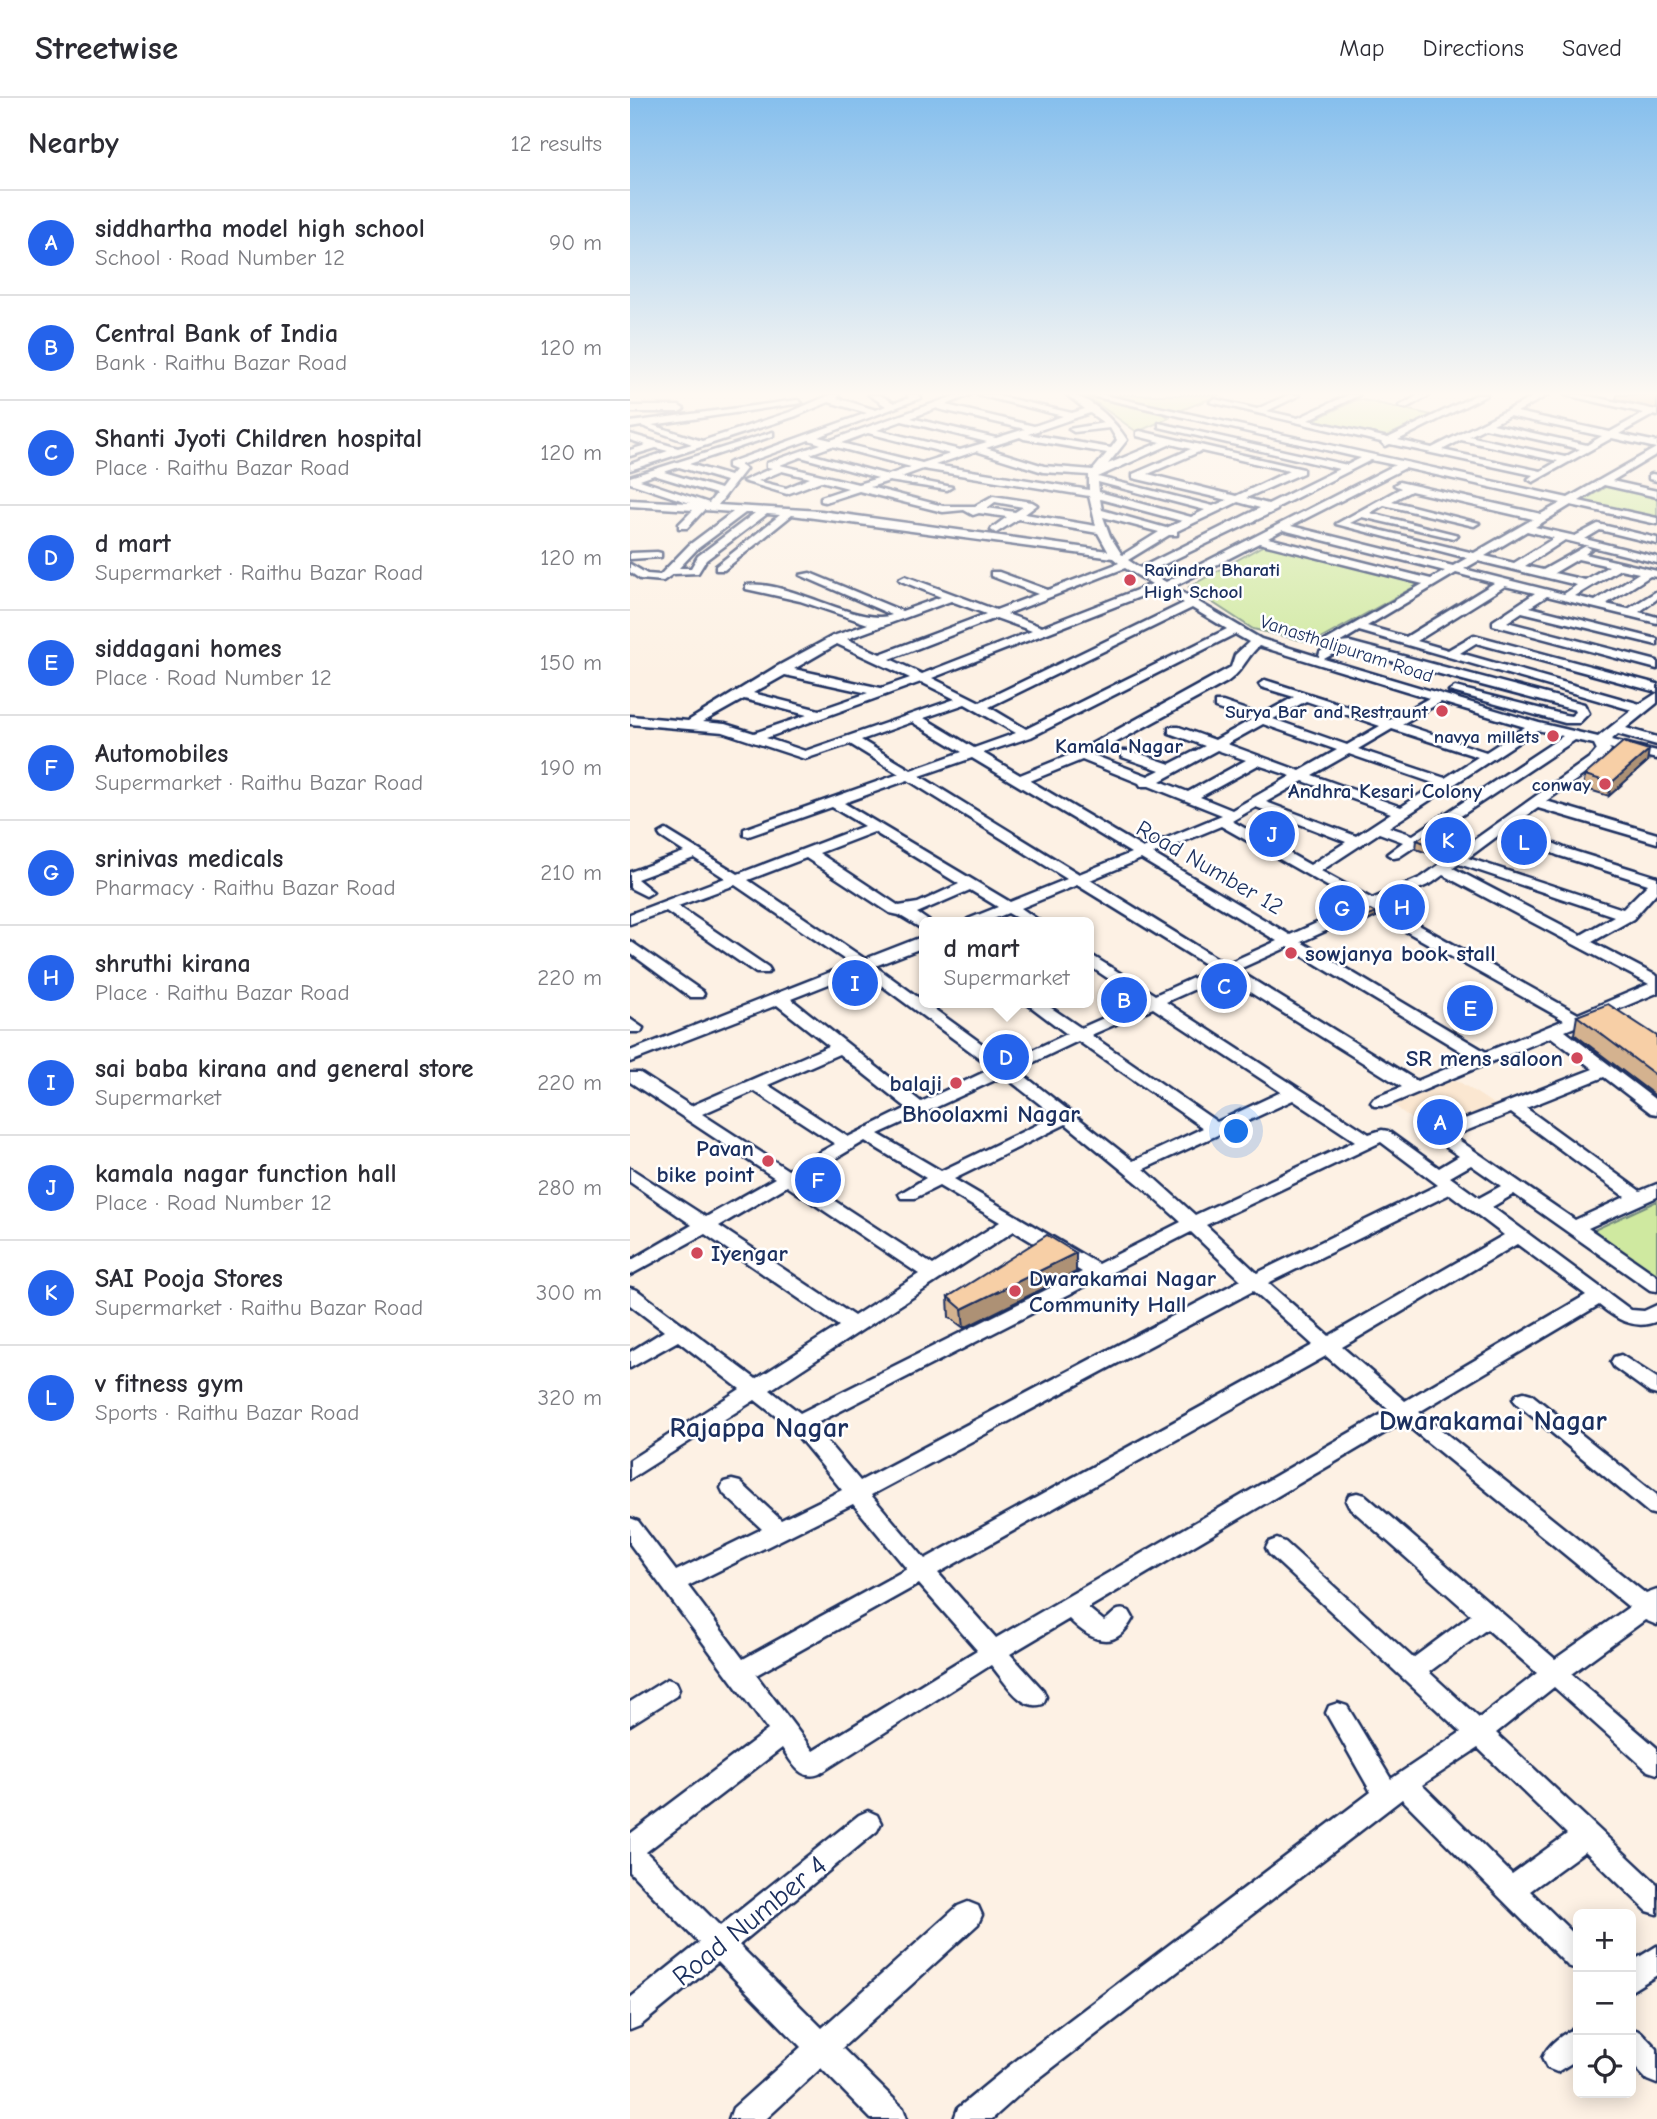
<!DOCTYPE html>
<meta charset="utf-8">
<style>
:root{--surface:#fff;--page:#f2f2f3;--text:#2b2b33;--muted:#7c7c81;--line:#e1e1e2;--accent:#2563eb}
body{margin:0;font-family:"Comic Neue",sans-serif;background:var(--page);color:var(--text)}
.controls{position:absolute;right:21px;bottom:21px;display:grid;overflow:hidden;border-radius:10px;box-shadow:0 4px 18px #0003}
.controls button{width:63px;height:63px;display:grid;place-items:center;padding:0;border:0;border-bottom:2px solid var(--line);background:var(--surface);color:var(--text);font:35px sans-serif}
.you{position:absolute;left:607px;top:1034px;width:24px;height:24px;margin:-18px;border:5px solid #fff;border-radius:50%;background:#1a73e8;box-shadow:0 0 0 10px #1a73e833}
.badge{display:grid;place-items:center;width:46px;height:46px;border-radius:50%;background:var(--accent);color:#fff;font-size:23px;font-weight:700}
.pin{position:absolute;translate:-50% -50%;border:4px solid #fff;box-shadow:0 2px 7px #0006}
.popup{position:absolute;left:289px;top:819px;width:175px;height:91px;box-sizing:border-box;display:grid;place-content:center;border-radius:10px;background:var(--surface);filter:drop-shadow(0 2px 5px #0005);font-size:23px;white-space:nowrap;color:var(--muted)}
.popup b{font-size:26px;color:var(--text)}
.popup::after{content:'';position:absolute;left:50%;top:100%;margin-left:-14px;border:14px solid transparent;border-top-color:var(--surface)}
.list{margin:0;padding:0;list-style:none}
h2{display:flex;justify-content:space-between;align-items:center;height:91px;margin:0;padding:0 28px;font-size:30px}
h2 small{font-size:23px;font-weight:400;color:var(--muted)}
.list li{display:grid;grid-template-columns:46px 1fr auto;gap:21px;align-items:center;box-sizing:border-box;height:105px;padding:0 28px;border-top:2px solid var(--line)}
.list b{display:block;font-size:26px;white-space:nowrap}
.list p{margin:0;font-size:23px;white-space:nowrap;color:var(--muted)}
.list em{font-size:23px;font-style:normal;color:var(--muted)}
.icon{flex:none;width:38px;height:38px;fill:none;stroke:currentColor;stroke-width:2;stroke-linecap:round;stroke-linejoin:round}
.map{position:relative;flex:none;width:1027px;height:2021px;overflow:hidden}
header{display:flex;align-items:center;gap:42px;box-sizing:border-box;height:98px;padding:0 35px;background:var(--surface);border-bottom:2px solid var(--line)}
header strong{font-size:33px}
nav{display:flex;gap:38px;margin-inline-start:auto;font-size:24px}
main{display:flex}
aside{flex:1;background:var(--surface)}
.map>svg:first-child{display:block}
.built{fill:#fbe7d1}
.green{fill:#cfe9a0;stroke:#758c7f;stroke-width:2}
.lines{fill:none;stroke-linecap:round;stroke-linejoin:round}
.minor-casing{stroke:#1b2f5e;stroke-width:5}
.minor{fill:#fff;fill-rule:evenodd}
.wall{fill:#d4b28f;stroke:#1b2f5e;stroke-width:2}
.shaded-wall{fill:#ad9174;stroke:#1b2f5e;stroke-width:2}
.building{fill:#f7cfa6;stroke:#1b2f5e;stroke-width:2}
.poi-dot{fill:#d1495b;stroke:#fff;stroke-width:2.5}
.labels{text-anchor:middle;stroke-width:5;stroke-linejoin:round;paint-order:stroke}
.far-poi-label{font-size:19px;font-weight:bold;fill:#1b2f5e;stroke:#fff;text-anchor:end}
.far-street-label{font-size:19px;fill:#1b2f5e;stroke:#fff}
.far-neighbourhood-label{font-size:21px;font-weight:bold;fill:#1b2f5e;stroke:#fff}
.street-label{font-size:23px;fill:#1b2f5e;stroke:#fff}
.poi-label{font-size:23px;font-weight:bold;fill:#1b2f5e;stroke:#fff;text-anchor:start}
.neighbourhood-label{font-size:24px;font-weight:bold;fill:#1b2f5e;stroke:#fff}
.near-neighbourhood-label{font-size:28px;font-weight:bold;fill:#1b2f5e;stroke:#fff}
.near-street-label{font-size:28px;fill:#1b2f5e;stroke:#fff}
</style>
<header>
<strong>Streetwise</strong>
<nav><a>Map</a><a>Directions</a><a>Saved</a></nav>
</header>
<main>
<aside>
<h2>Nearby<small>12 results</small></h2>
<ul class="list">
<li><span class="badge">A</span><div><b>siddhartha model high school</b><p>School · Road Number 12</p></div><em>90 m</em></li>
<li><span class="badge">B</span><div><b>Central Bank of India</b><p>Bank · Raithu Bazar Road</p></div><em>120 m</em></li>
<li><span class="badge">C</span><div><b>Shanti Jyoti Children hospital</b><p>Place · Raithu Bazar Road</p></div><em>120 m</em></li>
<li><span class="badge">D</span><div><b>d mart</b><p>Supermarket · Raithu Bazar Road</p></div><em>120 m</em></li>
<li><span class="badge">E</span><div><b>siddagani homes</b><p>Place · Road Number 12</p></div><em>150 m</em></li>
<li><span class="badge">F</span><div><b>Automobiles</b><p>Supermarket · Raithu Bazar Road</p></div><em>190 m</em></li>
<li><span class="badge">G</span><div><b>srinivas medicals</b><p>Pharmacy · Raithu Bazar Road</p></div><em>210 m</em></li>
<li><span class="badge">H</span><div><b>shruthi kirana</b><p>Place · Raithu Bazar Road</p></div><em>220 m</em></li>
<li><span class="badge">I</span><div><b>sai baba kirana and general store</b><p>Supermarket</p></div><em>220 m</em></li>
<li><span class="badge">J</span><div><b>kamala nagar function hall</b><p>Place · Road Number 12</p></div><em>280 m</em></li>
<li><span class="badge">K</span><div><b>SAI Pooja Stores</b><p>Supermarket · Raithu Bazar Road</p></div><em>300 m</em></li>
<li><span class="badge">L</span><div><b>v fitness gym</b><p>Sports · Raithu Bazar Road</p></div><em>320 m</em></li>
</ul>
</aside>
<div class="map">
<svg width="1027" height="2021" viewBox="0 0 1027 2021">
<rect width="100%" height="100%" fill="#fdf1e4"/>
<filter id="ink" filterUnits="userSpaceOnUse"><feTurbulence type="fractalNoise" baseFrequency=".0143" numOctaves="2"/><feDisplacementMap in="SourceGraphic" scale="14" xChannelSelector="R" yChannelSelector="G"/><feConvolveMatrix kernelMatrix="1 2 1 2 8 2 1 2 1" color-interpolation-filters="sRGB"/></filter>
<g filter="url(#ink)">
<path class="built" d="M825 981 868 1009 802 1039 763 1006Z"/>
<path class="green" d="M488 297H590L549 313 483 299Z
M458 299 534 316 539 320 507 334Z
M728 301 802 317 753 340 681 323Z
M979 387 1027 398V423L949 405Z
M634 447 789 486 683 545 623 531 559 489Z
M1027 1103V1180L964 1132Z"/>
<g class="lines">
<defs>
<path id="minor" d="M200 297H209L207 300 246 312 256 308 239 297H250L264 305 279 300 277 297H288L291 300 188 339 201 342 327 297H340L316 307 404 328 433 318 348 297H364L442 315 455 311 437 297C459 297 485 323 497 342L478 366 531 344 507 338V334L510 333 673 371V375L616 400 638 406 709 371 529 329V325L717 367 731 360 458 297H474L938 400 1026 350 982 340 903 384 898 381 903 377 760 346 755 348 751 344 580 304 584 301 627 311 658 297H670L637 313 668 320 718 297H729L678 322 758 340 846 297H857L768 342 802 350 907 297H918L887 314 980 334 1014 315 936 297H953L1027 312V318L1023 317 989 336 1027 344V356L982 383 1027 393V399L974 387 949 403 1027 420V426L941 407 905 429 945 438 968 426 1027 440V446L970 432 955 441 1027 459V465L935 442 895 468 913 472 956 448 961 451 955 456 1027 473V479L1020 478 976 506 998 511 1027 493V501L1009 514 1027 519V525L917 498 900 509 1027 541V547L892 514 877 524 1027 563V571L863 527V523L905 495 875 488 787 543 818 552 844 537 1027 586V594L846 545 830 555 1010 606 1027 595V605L996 630 1027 639V647L988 636 981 642 1027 653V661L979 650 981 652 972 664 916 703 1027 736V745L908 710 882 728 937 751 1027 779V794L1003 821 962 844 1027 878V895L935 933 1027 1003V1016L1021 1015 974 979 896 1010 1010 1093 1027 1086V1099L958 1130 1027 1178V1193L1020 1192 884 1096 862 1109 1001 1212 1014 1213 1027 1207V1223C1005 1233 986 1221 969 1207L789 1314 1016 1496 1027 1492V1527L1015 1522 941 1576 1027 1650V1676L1018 1673 924 1589 866 1635 1027 1786V1816L1017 1813 955 1753 900 1793 948 1840V1872L938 1868 772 1701 399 1988 362 2021H324L328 2010 379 1968 741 1694 696 1615 699 1608 708 1605 717 1608 761 1681 831 1634 639 1456 636 1450 639 1444 647 1441 655 1444 783 1560 841 1517 719 1409 716 1403 719 1397 727 1395 735 1397 925 1561 999 1509 773 1324 458 1510 474 1523C485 1516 485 1508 499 1513L503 1520C485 1554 462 1544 439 1521L380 1556 413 1592 416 1599 413 1606C391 1614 374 1582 361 1567L189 1676C170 1683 162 1664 152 1650L16 1754 90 1828 229 1717 238 1713 247 1717 251 1725 247 1733 109 1847 192 1930 328 1808 338 1804 348 1808 352 1817 348 1826 212 1950 273 2010 277 2021H241L191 1970 136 2021H99L103 2010 171 1949 88 1864 10 1928 0 1932V1900L69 1845 0 1774V1736L138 1632 0 1446V1420L8 1423 46 1473 132 1431 94 1396 91 1390 94 1384 102 1382 110 1384 151 1422 212 1392 161 1330 125 1302 0 1381V1362L110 1291 48 1243 0 1270V1254L34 1233 0 1207V1190L7 1192 126 1281 209 1228 75 1136 0 1177V1163L62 1127 0 1084V1070L76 1119 145 1080 0 984V975H10L61 1008 199 948 147 907 0 964V953L221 866 105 787 48 808 138 869 140 872 138 875H126L36 813 0 826V816L95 780 64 760 7 781 23 794 16 798 0 790V774L54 754 31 739 29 736 36 732 108 776 234 728 202 709 119 738 114 737V731L269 676 220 646 175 661 93 634 0 626V618L58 623 146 569 203 538 238 526 170 503 116 491V487C158 481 228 529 262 517L170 477 180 475 272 513 311 499 271 483 269 481 275 478 366 512 408 496 361 478V474H369L418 492 489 465 483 460 162 417 94 472H86V468L150 417 137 416 76 462 68 475 43 476 33 483 10 481 0 474V466L17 476 30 477 59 447 103 414 74 412 57 430H49V426L63 412 0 408V402L60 405 0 385V379L143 334V338L59 366 100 378 105 372 98 369V365L237 315 199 304 166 318 0 372V366L38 353 26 350 0 358V352L16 347 0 342V336L48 350 62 346 12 328 0 330V324L168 302 172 305 22 327 72 343 160 314ZM307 310 308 311 395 331 366 340 281 320ZM460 315 474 325 439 331 444 334 480 330 487 342 481 350 398 336ZM879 318 972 338 957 347 863 326ZM272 323 357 344 330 352 247 332ZM855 330 950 351 935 359 839 338ZM238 335 320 356 292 365 211 345ZM390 339 394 341 477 355 463 372 414 368 356 350ZM179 342 191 346 137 365V369L142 370 113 383 157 396 191 383 218 390 191 399V403L195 404 229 393 313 414 334 412 343 417 349 415 377 419 362 430 361 432 366 435 388 421 468 435 478 453 191 413 88 407 116 371 110 367ZM831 342 928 363 911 373 812 352ZM541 346 561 351 503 376V380L597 402 583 408 468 379ZM202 348 281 369 258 377 180 356ZM346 353 413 374 459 377V392L305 367ZM571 353 659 373 606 398 518 376ZM171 359 248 380 228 386 150 367ZM741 362 765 367 536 484 518 474 647 412 648 409ZM49 369 96 383 90 391 34 374ZM775 370 931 405 911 416 769 384 764 387 771 390 706 426 837 460 823 468 661 428ZM293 371 459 398 466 428 395 416 407 407 402 404 363 398 345 408H313L240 389 259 383 317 392 322 389 271 379ZM152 373 180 380 156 390 128 383ZM24 377 86 396 79 405 10 382ZM468 384 575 412 561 419 469 394ZM781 393 903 421 844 455 720 425 732 419 823 440 828 437 740 415 754 407 844 428 849 425 762 403ZM470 401 552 423 536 430 472 412ZM365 404 393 409 385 414 357 410ZM608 404 630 410 510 470 498 462 539 437H547V433ZM115 415H125L68 458 61 470H49L67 451ZM473 419 529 434 492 457 480 438ZM653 432 815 473 801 481 638 440ZM897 433 924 440 884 465 855 458ZM629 445 793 486 695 543 693 546 698 549 690 554 689 559 631 541 543 489ZM948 461 979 468 955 482 924 475ZM848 463 947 487 934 496 834 471ZM495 470 522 486 412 529 377 516ZM990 471 1009 475 965 503 945 498ZM826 475 864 485 776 539 737 528ZM530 491 554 505 350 604 302 580ZM321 503 356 516 250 556 217 541ZM562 510 597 531 396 631 359 609ZM366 520 402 533 292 576 260 561ZM729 533 1002 612 968 639 909 625 694 561 710 552H720L945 612 946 614 941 618 935 617 825 589 819 593 935 625H949L959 615 954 606 720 544 709 545ZM605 536 619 544 605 557 601 569 447 654 390 677 353 655 401 639ZM207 546 280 580 251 590 164 571ZM629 548 799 600 760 622 635 582 629 586 631 589 664 599 631 617 593 604H585V610L621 622 585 642 549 629H539V635L575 648 540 666 502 653H492V659L530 672 518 678 463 657 597 584C614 572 614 562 629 548ZM155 577 238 595 189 612 123 595ZM291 584 325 601 175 653 136 640ZM114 601 177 617 124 635 95 626 73 624ZM676 603 750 628 717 647 643 621ZM811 604 895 629 856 654 772 626ZM335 606 386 635 344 650 294 620ZM282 624 332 654 281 672 231 642ZM633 626 707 652 670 673 597 646ZM762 631 848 659 815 680 728 651ZM907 632 933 638 783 737 759 729ZM945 642 964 646 967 652 962 658 792 779 742 801 691 773 749 735 773 744 757 756 764 760 769 759ZM587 652 616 662 558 694 530 683ZM719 656 806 686 771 709 682 677ZM342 660 501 755 449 776 290 678ZM452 662 509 685 511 688H519L592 717 513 750 400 683ZM628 667 661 678 602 712 570 699ZM278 682 437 781 380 804 214 705ZM673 683 761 715 726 738 636 704ZM626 709 716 744 680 767 602 723ZM591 728 729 806 660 837 523 756ZM244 734 329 786 288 805 269 808 189 755ZM873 734 927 757 1018 786 993 811 838 760ZM176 760 260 815 269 817 294 832V824H300L287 815 340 792 368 809 338 821 336 824H356L378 815 394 824H411L391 810 447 787 583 871 525 897 458 855V867L512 903 451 930 414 905H396L437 936 377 964 245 868 294 849V838L235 861 118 782ZM511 761 647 843 596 866 460 782ZM829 766 984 818 951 837 823 770ZM813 777 1019 886 948 916 753 807 802 785ZM740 813 934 922 856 954 671 844ZM658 849 842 960 787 983 607 872ZM232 873 363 970 291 1004 161 901ZM594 878 772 989 744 1000 741 1004 744 1008H756L921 939 963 971 804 1033 801 1037 804 1041 829 1058 809 1070 758 1033 752 1032 739 1036 536 904ZM523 910 651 994 587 1024 461 937ZM448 943 573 1030 503 1063 387 972ZM209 956 277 1010 218 1039 138 987ZM374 978 425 1018 311 1073 248 1036ZM124 993 205 1046 158 1072 72 1016ZM663 1002 725 1043 565 1117 514 1071ZM881 1015 995 1099 945 1122 823 1038ZM436 1026 510 1087 551 1124 468 1166 324 1081ZM235 1043 296 1080 269 1096 271 1100H285L309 1088 370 1124 303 1167 171 1081ZM751 1044 808 1087 627 1175 576 1127ZM841 1067 871 1088 849 1100 820 1079ZM157 1088 289 1176 224 1218 89 1128ZM820 1096 874 1137 699 1238 638 1185ZM384 1133 452 1174 170 1315 140 1292ZM561 1134 611 1182 230 1383 183 1327ZM887 1146 956 1197 775 1303 712 1249ZM623 1193 683 1247 295 1461 241 1397ZM696 1258 759 1312 366 1540 308 1475ZM223 1406 277 1471 113 1561 58 1488ZM289 1486 347 1552 183 1653 126 1577ZM857 1531 907 1575 849 1620 799 1574ZM848 1650 937 1736 882 1776 792 1687Z
M789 297H800L776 310 769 308Z
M0 308H49L54 311 49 314H0Z
M1022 376 1027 377V383L1019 381V377Z
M27 454 31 455V459L0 461V455Z
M0 843 72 893 74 896 72 899H60L0 855Z
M0 921 13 930 11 934H0Z
M991 1257 1027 1280V1297L1020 1295 984 1269 981 1264 984 1259Z
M894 1294 901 1296 1027 1397V1417L1019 1415 887 1306 883 1301 887 1296Z
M37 1581 46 1584 49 1591 46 1598 0 1627V1604Z
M1027 1848V1877L1001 1893V1864Z
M948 1929V1961L927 1974 917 1970 912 1960C919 1945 933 1935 948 1929Z
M1001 1930 1011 1934 1027 1951V1986L1017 1982 1001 1965Z"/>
</defs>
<use href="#minor" class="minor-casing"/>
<use href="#minor" class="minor"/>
</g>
<path class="wall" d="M987 297H1027V311L986 301Z
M1017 664 979 698 953 690 955 677Z
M787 742 827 749 811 760 786 751Z
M760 790 788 793 786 810 774 815 759 807Z
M701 794 724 797 723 806 713 810 700 803Z
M746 815V819L736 824 730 820V816Z
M581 869 608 872 607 889 593 896 580 887Z
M947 918 1027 938V999L944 936Z
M446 1174 334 1230 319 1219 318 1199Z"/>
<path class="shaded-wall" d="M1019 652 1017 664 979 698 981 685Z
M828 741 827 749 811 760 812 752Z
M788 793 786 810 774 815 775 798Z
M724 797 723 806 713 810 714 802Z
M746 815V819L736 824V819Z
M608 872 607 889 593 896V878Z
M446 1155V1174L334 1230 332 1211Z"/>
<path class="building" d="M993 644 1019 652 981 685 955 677Z
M803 732 828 741 812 752 787 742Z
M774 785 788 793 775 798 760 790Z
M711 790 724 797 714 802 701 794Z
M740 812 746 815 736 819 730 816Z
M594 863 608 872 593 878 581 869Z
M978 906 1027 938V978L947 918Z
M417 1137 446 1155 332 1211 318 1199Z"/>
</g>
<linearGradient id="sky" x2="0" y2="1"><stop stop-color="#86bfed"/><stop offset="0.51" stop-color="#fef9f3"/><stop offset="1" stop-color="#fef9f3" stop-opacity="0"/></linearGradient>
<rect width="1027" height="580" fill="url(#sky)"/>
<g class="poi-dot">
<circle cx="500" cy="482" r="7"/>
<circle cx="812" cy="613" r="7"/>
<circle cx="923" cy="638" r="7"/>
<circle cx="975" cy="686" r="7"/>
<circle cx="661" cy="855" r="7"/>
<circle cx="947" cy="960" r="7"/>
<circle cx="326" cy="985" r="7"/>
<circle cx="138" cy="1063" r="7"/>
<circle cx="67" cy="1155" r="7"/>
<circle cx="385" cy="1193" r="7"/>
</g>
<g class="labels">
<g class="far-poi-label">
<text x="514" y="478" text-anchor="start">Ravindra Bharati<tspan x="514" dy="22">High School</tspan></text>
<text x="798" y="620">Surya Bar and Restraunt</text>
<text x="909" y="645">navya millets</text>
<text x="961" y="693">conway</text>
</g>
<g class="far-street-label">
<text transform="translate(717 550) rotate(18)" y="7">Vanasthalipuram Road</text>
</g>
<g class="far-neighbourhood-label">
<text x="489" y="655">Kamala Nagar</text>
<text x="755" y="700">Andhra Kesari Colony</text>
</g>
<g class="street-label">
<text transform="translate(580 769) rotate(30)" y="8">Road Number 12</text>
</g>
<g class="poi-label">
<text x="675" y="863">sowjanya book stall</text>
<text x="933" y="968" text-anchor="end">SR mens saloon</text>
<text x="312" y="993" text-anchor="end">balaji</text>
<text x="124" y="1058" text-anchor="end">Pavan<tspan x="124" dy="26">bike point</tspan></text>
<text x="81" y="1163">Iyengar</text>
<text x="399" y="1188">Dwarakamai Nagar<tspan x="399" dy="26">Community Hall</tspan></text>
</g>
<g class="neighbourhood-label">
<text x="361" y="1024">Bhoolaxmi Nagar</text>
</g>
<g class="near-neighbourhood-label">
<text x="863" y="1332">Dwarakamai Nagar</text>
<text x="129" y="1339">Rajappa Nagar</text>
</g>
<g class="near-street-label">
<text transform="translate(119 1822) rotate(-39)" y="10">Road Number 4</text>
</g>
</g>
</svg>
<div class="controls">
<button>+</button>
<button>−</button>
<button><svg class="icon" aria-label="locate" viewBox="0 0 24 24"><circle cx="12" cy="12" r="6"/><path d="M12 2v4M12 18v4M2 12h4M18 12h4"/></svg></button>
</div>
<div class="you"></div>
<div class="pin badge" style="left:810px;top:1024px">A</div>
<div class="pin badge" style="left:494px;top:902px">B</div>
<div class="pin badge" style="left:594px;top:888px">C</div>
<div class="pin badge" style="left:376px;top:959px">D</div>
<div class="popup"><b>d mart</b>Supermarket</div>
<div class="pin badge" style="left:840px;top:910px">E</div>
<div class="pin badge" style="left:188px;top:1082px">F</div>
<div class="pin badge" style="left:712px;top:810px">G</div>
<div class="pin badge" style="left:772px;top:809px">H</div>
<div class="pin badge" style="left:225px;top:885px">I</div>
<div class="pin badge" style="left:642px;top:736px">J</div>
<div class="pin badge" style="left:818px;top:742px">K</div>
<div class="pin badge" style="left:894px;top:744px">L</div>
</div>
</main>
